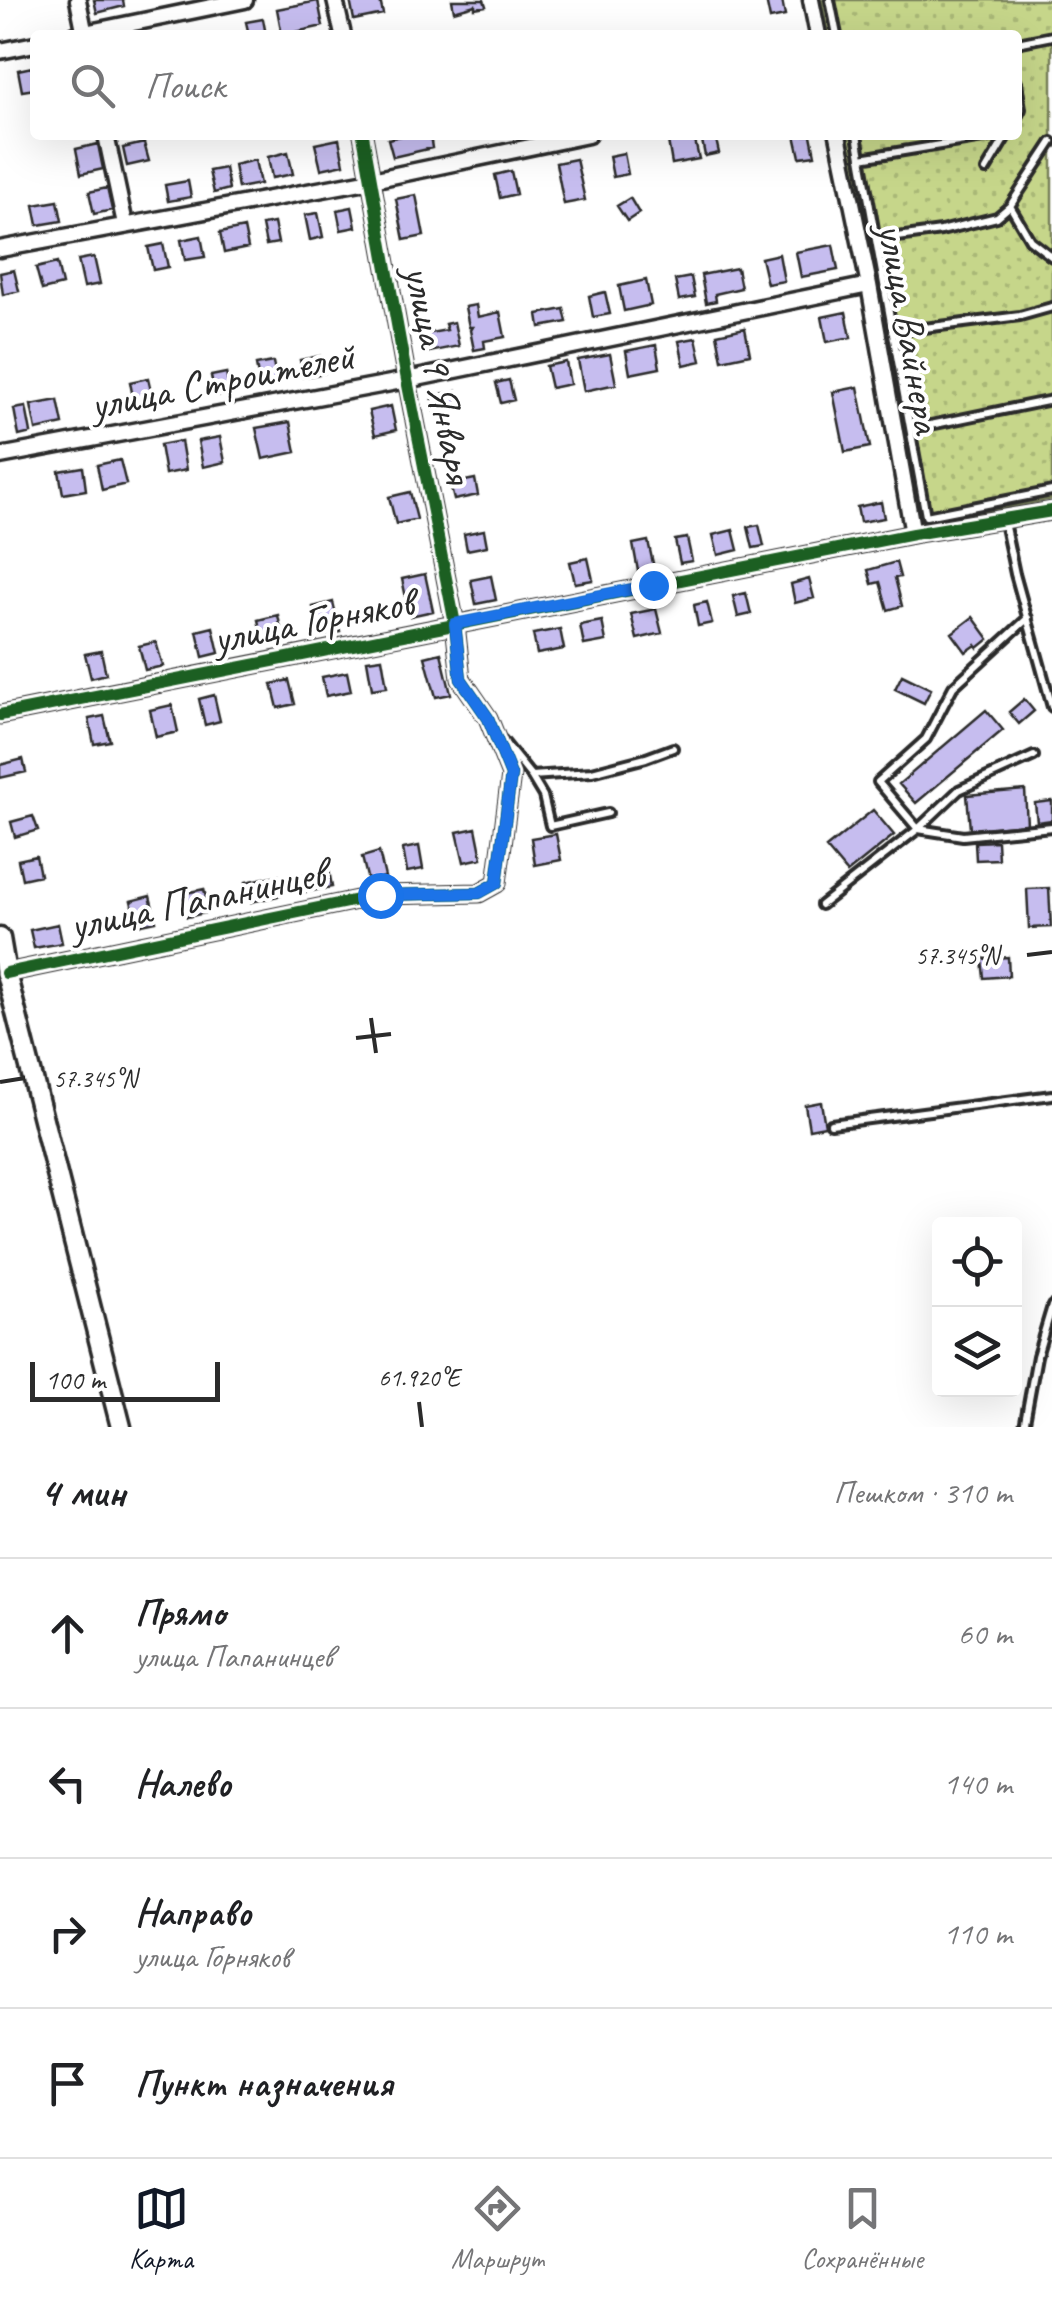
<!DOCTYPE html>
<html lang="ru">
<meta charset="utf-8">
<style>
:root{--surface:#fff;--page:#f6f6f6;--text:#202124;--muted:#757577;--line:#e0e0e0;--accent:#111827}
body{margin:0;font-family:Caveat,sans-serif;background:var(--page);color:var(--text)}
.controls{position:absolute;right:30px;bottom:30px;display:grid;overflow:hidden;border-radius:10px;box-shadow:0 10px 40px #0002}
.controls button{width:90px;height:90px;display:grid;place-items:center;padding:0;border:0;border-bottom:2px solid var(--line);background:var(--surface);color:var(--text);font:50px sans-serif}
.scale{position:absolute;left:30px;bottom:25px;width:190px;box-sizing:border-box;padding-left:10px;border:5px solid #2b2b2b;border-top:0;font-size:28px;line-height:35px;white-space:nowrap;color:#2b2b2b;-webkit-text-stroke:8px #fff;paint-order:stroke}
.stop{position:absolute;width:30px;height:30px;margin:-22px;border:8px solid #1a73e8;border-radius:50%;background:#fff}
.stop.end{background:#1a73e8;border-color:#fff;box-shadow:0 2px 10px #0008}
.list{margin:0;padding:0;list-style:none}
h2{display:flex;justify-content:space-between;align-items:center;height:130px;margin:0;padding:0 40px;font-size:42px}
h2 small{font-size:32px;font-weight:400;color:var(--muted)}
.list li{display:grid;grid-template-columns:65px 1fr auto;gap:30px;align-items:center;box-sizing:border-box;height:150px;padding:0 40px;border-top:2px solid var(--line)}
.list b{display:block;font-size:38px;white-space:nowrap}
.list p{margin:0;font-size:32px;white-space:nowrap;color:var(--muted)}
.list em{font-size:32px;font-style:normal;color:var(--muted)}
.icon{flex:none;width:55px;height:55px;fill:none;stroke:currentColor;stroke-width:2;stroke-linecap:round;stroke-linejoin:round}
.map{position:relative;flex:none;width:1052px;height:1427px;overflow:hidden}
.search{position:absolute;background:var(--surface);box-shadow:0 10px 40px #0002;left:30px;right:30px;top:30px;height:110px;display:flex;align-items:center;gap:25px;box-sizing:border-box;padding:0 35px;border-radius:10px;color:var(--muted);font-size:38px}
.sheet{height:730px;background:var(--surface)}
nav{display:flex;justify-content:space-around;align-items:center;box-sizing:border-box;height:140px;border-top:2px solid var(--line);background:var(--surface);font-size:28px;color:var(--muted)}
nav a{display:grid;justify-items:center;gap:5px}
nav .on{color:var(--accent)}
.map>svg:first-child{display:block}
.green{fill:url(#green-dots);stroke:#78805a;stroke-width:2.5}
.building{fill:#c6bdef;stroke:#2b2b2b;stroke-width:2.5}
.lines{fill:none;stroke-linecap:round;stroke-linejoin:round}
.service-casing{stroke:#2b2b2b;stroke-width:14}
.minor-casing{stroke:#2b2b2b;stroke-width:21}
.tertiary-casing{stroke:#2b2b2b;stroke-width:25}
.service{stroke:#fff;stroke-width:6}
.minor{stroke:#fff;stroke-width:14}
.tertiary{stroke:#fff;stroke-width:18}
.cycleway-casing{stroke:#fff;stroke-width:19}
.cycleway{stroke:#1b5e20;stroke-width:12}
.route{stroke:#1a73e8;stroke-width:12}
.ticks{fill:none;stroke:#2b2b2b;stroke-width:4}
.labels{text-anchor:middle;stroke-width:8;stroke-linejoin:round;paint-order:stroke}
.street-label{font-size:42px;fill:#2b2b2b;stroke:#fff}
.ticks-label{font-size:25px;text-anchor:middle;fill:#2b2b2b;stroke:#fff;stroke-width:8;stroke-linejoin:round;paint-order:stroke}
</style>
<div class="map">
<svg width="1052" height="1427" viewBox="0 0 1052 1427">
<defs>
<pattern id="green-dots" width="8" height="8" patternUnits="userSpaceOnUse" patternTransform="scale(2.5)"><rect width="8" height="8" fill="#c6d68a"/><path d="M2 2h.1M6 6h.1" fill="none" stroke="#aab877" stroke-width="1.8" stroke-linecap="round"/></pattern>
</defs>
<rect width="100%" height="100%" fill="#fff"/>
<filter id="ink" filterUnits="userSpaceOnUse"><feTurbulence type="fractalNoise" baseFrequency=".01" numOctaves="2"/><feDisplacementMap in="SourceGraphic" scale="20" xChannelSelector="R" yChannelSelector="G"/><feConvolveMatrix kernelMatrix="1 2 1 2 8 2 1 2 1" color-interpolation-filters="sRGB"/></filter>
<g filter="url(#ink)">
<path class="green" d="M822 0H1052V499L922 524 847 135H1017V35H828Z"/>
<path class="building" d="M94 0H123L124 6 97 13Z
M350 0H380L383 14 354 20Z
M452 0H484L486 6 475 8V5L454 11Z
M766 0H782L785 16 770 19Z
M318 1 323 26 282 35 277 9Z
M263 19 266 35H249L246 22Z
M32 67 35 89 22 91 18 70Z
M405 135H430L432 148 393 157 388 139Z
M701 135H715L719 153 705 156Z
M795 135H811L815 155 800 157Z
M694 136 699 159 672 164 668 141Z
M339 139 344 164 321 169 315 144Z
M144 143 149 161 127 166 123 148Z
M98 144 103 169 81 174 76 149Z
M288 152 293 174 272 178 268 157Z
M624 153 628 174 613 177 609 156Z
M576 159 585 200 564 204 556 163Z
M255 160 260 184 238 188 234 165Z
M225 168 229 189 214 193 209 171Z
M511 171 516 194 500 198 495 175Z
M188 181 191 197 168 201 165 185Z
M107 188 112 210 94 214 89 192Z
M416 195 424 236 404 240 396 199Z
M630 198 639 213 627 221 617 206Z
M58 201 62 221 38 225 34 205Z
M352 207 356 227 341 230 337 210Z
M318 213 323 237 310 240 305 215Z
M274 223 278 243 266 245 262 225Z
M244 228 248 248 224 253 220 233Z
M201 236 205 257 185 260 181 240Z
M163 244 168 267 153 270 148 247Z
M833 245 838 270 801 277 796 252Z
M779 254 784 281 767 284 761 258Z
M94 257 100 284 84 287 78 260Z
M57 263 62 285 42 290 36 268Z
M737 268 741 288 715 294 716 301 706 303 701 275Z
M14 270 19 291 3 295 0 273Z
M691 277 695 297 679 300 675 280Z
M646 280 651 305 624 311 619 286Z
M605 292 610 314 593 317 589 296Z
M476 305 478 317 500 312 505 337 484 341 485 348 474 350 470 330 472 327H469L465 307Z
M564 309 567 322 540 327 538 314Z
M846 312 851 337 827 342 822 317Z
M454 322 459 346 429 352 425 334 447 330 445 324Z
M745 328 750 354 722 360 717 334Z
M696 338 701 361 684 365 679 341Z
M656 345 660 368 630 374 626 351Z
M610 354 616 384 584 391 578 360Z
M320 356 324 373 303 377 300 360Z
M273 362 277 383 260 386 256 365Z
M566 362 570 384 551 388 546 366Z
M226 373 230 393 215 396 211 376Z
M148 378 154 404 135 408 130 382Z
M509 380 514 400 501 403 496 383Z
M858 387 870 447 845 452 833 392Z
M456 391 459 408 435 412 432 396Z
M58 400 63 424 36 430 31 405Z
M391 406 396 430 375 435 369 411Z
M26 407 31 433 19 436 14 409Z
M290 422 296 452 263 459 256 428Z
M220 437 225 462 203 467 198 441Z
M181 441 186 470 165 474 160 445Z
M120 460 126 484 102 490 97 465Z
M83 467 86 490 63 494 59 471Z
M475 479 478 495 454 500 450 484Z
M410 492 417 519 396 524 389 497Z
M881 502 884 518 860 522 857 507Z
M759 525 764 546 753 548 748 527Z
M484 530 487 546 467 550 464 534Z
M733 530 738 550 718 555 713 535Z
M687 538 692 561 680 563 675 540Z
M648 541 654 568 638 571 633 544Z
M588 558 593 580 575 583 570 562Z
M896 562 900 577 895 578 902 606 888 610 880 582 872 584 868 570Z
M425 574 433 611 410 616 402 579Z
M491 576 496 600 476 604 471 580Z
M809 579 814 598 795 603 791 584Z
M746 593 751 614 738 617 733 596Z
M333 602 340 632 320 636 313 607Z
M707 602 712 623 698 626 694 605Z
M656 609 662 633 637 639 631 614Z
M278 615 283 640 264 644 258 620Z
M973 617 989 639 978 648 976 645 966 652 952 633Z
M602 621 606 641 584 645 580 625Z
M213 627 219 653 203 657 197 631Z
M560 629 564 649 537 654 533 634Z
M156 642 163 666 145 670 139 646Z
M101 651 106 674 91 678 85 654Z
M441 653 451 694 436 697 425 657Z
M382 658 387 687 372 689 367 660Z
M347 672 351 691 326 696 322 677Z
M902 675 931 689 924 703 895 689Z
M289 680 295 704 278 708 272 684Z
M214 695 220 721 205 725 199 699Z
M1024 699 1034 711 1019 724 1009 712Z
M172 705 178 732 156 737 150 710Z
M986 710 1003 730 916 803 899 784Z
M104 716 110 741 94 744 89 719Z
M23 759 26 772 0 778V765Z
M1025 790 1027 824 970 829 967 795Z
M1052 801V820L1037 822 1035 803Z
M873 810 894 835 847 873 826 848Z
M33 816 38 830 15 837 11 822Z
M476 828 482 858 464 862 457 832Z
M556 834 561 860 535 865 531 838Z
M997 841 998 859 976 860 975 842Z
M419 846 423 869 407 872 403 849Z
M379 852 385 877 368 881 362 857Z
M36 856 40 875 22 879 18 860Z
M329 870 332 887 306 892 303 875Z
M278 875 282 895 251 902 246 882Z
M1049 888 1051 927 1029 928 1027 889Z
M204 889 209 912 187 917 182 894Z
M150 896 156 921 137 925 131 901Z
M58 924 62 943 34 948 30 930Z
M1008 957 1009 976 984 978 982 959Z
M821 1102 825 1126 809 1129 805 1105Z"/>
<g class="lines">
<defs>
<path id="service" d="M830 0 837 35
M1017 43 1052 36
M1017 82 1021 109 1017 117
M857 135 926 516 1052 491
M1052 142 1010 206 1030 240 1052 257
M861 158 1001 135
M986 170 1007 135
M876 240 941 231 997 217 1010 206
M892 332 1020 316 1052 307
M911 429 1052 400
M1004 522 1015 574 1052 707
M1028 618 953 687 926 739 878 782 918 829 959 790 1034 756
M502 740 531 776 592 772 646 758 673 748
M531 776 543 796 550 826 608 813
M821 905 918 829 963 836 1052 827
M831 1124 1052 1095
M1024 1427 1037 1356 1052 1306"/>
<path id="minor" d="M78 0 85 35
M335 0 343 35
M811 0 818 35
M75 35 245 0
M0 51 35 44
M106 135 125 224
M838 135 869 285 913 534
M0 249 372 180 588 135
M0 456 407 380 869 285
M0 715 913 534 1052 511
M6 973 381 895 479 893 497 883 511 775 488 718 461 679 455 624 407 380 363 135"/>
<path id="tertiary" d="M0 938 6 973 121 1427"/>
</defs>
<use href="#service" class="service-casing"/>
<use href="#minor" class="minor-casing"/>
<use href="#tertiary" class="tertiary-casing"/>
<use href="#service" class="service"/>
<use href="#minor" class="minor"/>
<use href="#tertiary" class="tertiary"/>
<defs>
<path id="cycleway" d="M0 715 913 534 1052 511
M6 973 381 895 479 893 497 883 511 775 488 718 461 679 455 624 407 380 363 135"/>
</defs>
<use href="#cycleway" class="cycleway-casing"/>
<use href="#cycleway" class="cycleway"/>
</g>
</g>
<g class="lines" filter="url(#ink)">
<path class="route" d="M380 895 479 893 497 883 511 775 488 718 461 679 455 624 653 585"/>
</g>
<path class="ticks" d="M1027 955 1052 952M371 1018 376 1053M356 1038 391 1034M0 1082 25 1078M419 1402 422 1427"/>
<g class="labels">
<g class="street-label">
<text transform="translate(911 328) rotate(80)" y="15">улица Вайнера</text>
<text transform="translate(440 374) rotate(79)" y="15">улица 9 Января</text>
<text transform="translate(222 379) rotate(-11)" y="15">улица Строителей</text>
<text transform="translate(313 619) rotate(-11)" y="15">улица Горняков</text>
<text transform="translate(197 898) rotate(-12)" y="15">улица Папанинцев</text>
</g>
</g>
<g class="ticks-label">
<text x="957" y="964">57.345°N</text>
<text x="95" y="1087">57.345°N</text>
<text x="419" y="1386">61.920°E</text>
</g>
</svg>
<div class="controls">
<button><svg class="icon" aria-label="locate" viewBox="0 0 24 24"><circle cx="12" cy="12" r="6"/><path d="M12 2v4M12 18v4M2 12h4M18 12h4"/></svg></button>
<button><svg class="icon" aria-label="layers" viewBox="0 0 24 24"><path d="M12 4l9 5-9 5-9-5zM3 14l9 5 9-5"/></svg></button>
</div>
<div class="scale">100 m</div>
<div class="stop" style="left:380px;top:895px"></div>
<div class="stop end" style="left:653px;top:585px"></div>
<div class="search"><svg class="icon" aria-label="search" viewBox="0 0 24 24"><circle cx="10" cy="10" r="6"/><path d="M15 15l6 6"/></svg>Поиск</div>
</div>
<section class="sheet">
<h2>4 мин<small>Пешком · 310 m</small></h2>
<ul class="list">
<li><svg class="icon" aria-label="ahead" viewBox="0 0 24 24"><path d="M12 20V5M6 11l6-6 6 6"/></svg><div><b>Прямо</b><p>улица Папанинцев</p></div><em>60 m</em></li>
<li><svg class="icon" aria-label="left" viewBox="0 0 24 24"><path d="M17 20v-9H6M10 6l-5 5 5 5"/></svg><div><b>Налево</b></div><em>140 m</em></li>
<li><svg class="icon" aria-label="right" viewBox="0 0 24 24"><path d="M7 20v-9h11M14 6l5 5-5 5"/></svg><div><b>Направо</b><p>улица Горняков</p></div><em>110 m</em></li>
<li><svg class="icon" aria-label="arrive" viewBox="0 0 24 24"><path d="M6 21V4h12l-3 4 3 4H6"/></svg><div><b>Пункт назначения</b></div></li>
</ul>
</section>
<nav>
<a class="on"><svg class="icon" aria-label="map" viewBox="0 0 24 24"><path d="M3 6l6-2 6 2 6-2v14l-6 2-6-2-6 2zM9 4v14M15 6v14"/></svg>Карта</a>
<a><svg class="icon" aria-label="directions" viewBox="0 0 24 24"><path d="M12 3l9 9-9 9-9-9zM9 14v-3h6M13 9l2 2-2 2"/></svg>Маршрут</a>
<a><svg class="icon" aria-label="saved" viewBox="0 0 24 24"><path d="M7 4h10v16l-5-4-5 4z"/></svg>Сохранённые</a>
</nav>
